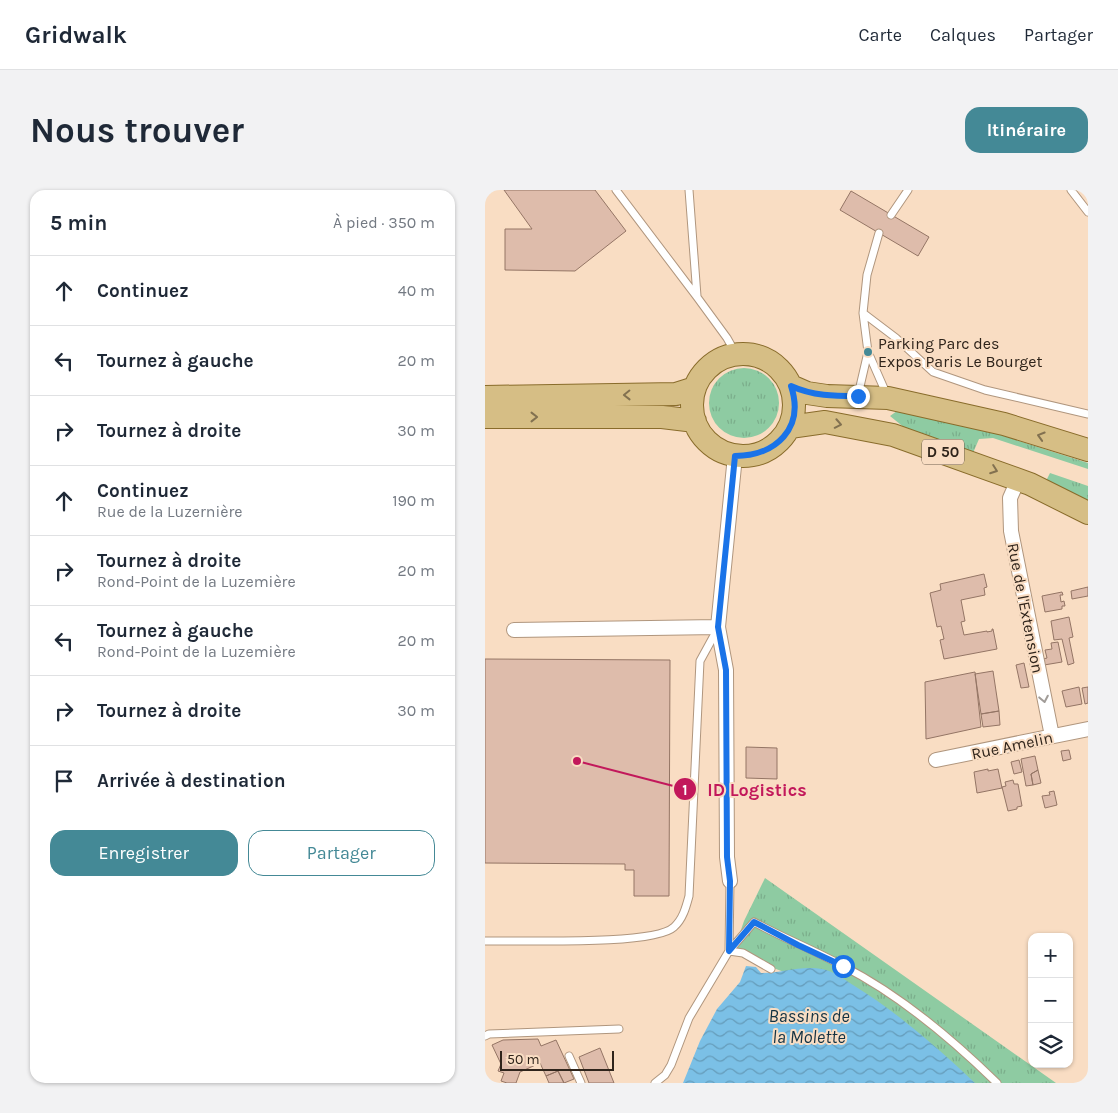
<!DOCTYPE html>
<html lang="fr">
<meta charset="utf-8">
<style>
:root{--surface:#fff;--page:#f2f2f3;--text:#1f2937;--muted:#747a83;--line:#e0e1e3;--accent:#448996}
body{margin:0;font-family:Karla,sans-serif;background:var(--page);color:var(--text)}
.controls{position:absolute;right:15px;bottom:15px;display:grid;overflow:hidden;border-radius:10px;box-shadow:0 1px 4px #0004}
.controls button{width:45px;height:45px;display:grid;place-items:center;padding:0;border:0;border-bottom:1px solid var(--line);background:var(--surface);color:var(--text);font:25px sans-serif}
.scale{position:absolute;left:15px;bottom:12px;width:114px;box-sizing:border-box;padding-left:5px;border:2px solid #2f241b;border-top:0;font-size:14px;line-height:18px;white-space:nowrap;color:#2f241b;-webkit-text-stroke:4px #f9ddc3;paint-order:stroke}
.stop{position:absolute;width:15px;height:15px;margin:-11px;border:4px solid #1a73e8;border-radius:50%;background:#fff}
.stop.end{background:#1a73e8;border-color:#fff;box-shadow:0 1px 5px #0008}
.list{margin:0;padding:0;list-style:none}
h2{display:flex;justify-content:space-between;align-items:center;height:65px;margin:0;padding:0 20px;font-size:21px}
h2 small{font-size:16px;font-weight:400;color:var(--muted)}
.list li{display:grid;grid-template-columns:32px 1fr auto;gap:15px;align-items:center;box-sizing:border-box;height:70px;padding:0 20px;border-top:1px solid var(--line)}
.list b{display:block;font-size:19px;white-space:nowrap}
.list p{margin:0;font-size:16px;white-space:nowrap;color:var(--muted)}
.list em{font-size:16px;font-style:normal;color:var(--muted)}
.actions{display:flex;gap:10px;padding:15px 20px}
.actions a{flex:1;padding:11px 0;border:1px solid var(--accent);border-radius:15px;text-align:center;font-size:18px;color:var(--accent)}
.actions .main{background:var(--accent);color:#fff}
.icon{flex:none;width:28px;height:28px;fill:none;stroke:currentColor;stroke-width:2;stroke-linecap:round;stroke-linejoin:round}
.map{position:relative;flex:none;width:603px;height:893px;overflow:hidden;border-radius:15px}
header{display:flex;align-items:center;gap:30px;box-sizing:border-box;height:70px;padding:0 25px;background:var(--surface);border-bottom:1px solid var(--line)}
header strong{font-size:24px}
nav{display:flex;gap:28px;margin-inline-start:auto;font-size:18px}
.intro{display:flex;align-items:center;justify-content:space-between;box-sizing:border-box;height:120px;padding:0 30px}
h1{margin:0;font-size:35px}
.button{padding:12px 22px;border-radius:15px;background:var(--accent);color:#fff;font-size:18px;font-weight:700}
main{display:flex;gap:30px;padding:0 30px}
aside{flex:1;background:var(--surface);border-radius:15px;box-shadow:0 1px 4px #0004}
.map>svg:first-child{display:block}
.grass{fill:url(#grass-tufts)}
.water{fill:url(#water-waves)}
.building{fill:#debcab;stroke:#947565}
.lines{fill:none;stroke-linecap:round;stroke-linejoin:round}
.service-casing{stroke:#b0967e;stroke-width:9}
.minor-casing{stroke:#b0967e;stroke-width:16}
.primary-casing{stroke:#896c2b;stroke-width:24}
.service{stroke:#fff;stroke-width:7}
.minor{stroke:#fff;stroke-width:14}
.primary{stroke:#d6be85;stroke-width:22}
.oneway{stroke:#827150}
.oneway2{stroke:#a19c98}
.route{stroke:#1a73e8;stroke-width:6}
.poi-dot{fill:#448996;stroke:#f9ddc3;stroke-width:2}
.labels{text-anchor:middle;stroke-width:4;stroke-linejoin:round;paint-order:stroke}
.shield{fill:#f9ddc3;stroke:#6c5c4d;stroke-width:1}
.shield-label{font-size:15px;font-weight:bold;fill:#2f241b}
.poi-label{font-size:16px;fill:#2f241b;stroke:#f9ddc3;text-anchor:start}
.street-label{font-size:16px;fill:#2f241b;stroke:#f9ddc3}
.water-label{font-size:18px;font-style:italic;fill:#133243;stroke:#f9ddc3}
.leader{fill:none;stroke:#c2185b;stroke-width:2}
.callout-dot{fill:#c2185b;stroke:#f9ddc3;stroke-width:2}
.mark-label{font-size:15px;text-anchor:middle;font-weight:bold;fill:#fff}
.callout-label{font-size:18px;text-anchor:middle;font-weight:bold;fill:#c2185b;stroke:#f9ddc3;stroke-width:4;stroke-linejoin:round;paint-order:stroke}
</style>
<header>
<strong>Gridwalk</strong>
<nav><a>Carte</a><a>Calques</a><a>Partager</a></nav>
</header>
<div class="intro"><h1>Nous trouver</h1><a class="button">Itinéraire</a></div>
<main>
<aside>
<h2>5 min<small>À pied · 350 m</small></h2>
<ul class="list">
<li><svg class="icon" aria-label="ahead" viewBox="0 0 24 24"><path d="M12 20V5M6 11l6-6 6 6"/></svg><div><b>Continuez</b></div><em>40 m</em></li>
<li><svg class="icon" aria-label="left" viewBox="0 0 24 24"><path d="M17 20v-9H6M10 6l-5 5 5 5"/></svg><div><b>Tournez à gauche</b></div><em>20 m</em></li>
<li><svg class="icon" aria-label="right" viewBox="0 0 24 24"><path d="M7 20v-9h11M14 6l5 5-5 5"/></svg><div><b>Tournez à droite</b></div><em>30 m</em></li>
<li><svg class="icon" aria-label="ahead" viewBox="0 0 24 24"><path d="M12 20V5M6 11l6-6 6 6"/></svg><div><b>Continuez</b><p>Rue de la Luzernière</p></div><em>190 m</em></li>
<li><svg class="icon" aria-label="right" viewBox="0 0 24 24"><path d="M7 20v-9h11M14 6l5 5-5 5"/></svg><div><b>Tournez à droite</b><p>Rond-Point de la Luzemière</p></div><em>20 m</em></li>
<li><svg class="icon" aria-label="left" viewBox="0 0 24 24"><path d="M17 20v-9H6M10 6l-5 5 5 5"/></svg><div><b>Tournez à gauche</b><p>Rond-Point de la Luzemière</p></div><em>20 m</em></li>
<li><svg class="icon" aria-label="right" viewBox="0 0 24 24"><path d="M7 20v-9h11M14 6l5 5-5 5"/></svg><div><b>Tournez à droite</b></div><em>30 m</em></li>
<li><svg class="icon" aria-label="arrive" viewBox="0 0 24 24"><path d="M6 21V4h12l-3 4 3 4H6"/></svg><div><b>Arrivée à destination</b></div></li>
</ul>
<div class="actions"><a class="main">Enregistrer</a><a>Partager</a></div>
</aside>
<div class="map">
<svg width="603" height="893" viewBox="0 0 603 893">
<defs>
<pattern id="grass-tufts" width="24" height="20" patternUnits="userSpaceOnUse" patternTransform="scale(1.25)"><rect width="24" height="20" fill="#8ecba2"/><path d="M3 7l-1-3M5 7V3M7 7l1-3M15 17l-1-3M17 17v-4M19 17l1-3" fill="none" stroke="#7bae8b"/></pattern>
<pattern id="water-waves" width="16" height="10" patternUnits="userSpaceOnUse" patternTransform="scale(1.25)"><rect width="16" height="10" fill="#7bc0e6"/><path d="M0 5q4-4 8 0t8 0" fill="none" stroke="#659cba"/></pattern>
</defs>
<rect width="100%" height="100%" fill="#f9ddc3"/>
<path class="grass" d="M224 213a35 35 0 1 1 70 0a35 35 0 1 1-70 0Z
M412 221 494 238 603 273V279L508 248 494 249 488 263 421 239 405 226Z
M565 283 603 296V316L561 291Z
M280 688 571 893H480L299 782 248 763 259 731Z"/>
<path class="water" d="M261 776 271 777 276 783C296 783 317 775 337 779 348 781 359 789 368 795 412 822 452 857 490 893H198L215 851 232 819 255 792Z"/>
<path class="building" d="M19 0H110L141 41 90 81 20 80V39H47Z
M366 1 444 47 433 66 355 20Z
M499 384 502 397 499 398 500 405 476 410 480 431 476 432 479 445 502 441V442L507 441V439H508L512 459 459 469 455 450 459 449 456 436 452 437 445 403 456 400 455 394Z
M603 397V406L587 409 586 401Z
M577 402 578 405H575L576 412 579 411 580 416H577V419L560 422 557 406Z
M584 427 588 447 584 448 589 473 583 475 577 449 569 450 566 431Z
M573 452 577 472 559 475 558 469 562 468 560 460 567 459 566 453Z
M0 469 185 470 184 706H149V680H140V674L0 673Z
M539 473 544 497 536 498 531 475Z
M508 481 514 521 496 524 490 484Z
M490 482 496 537 441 549 440 492Z
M594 497 597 514 581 517 577 501Z
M603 497V513L600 514 597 498Z
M514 521 515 535 498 537 496 524Z
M261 557 292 558V589L261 588Z
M584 560 586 569 578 571 576 561Z
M550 566 553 580 546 584 548 595 541 596 536 569Z
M534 570 537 582 529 584 526 572Z
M503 579V581L513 579 517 598 492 603 489 582Z
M553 580 556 593 548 595 546 584Z
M528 590 529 594H533L537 616 532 617V619L523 621 517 597 521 596 520 592Z
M569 601 572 615 560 618 557 606 565 605 564 602Z
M53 849 56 856 71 850 89 889 79 893 73 881 61 886 55 873 35 882 31 893H22L16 891 19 883 13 881 16 874 7 855 18 850Z
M115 858 129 893H104L94 867Z
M73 881 79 893H64L61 886Z"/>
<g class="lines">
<defs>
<path id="service" d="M131 0 212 107 242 148 251 164
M204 0 212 106
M586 0 603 22
M406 25 423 0
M394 43 382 85 378 123 411 148 448 182 500 200 603 224
M378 123 383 162 401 203
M373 205 383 162
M0 751C34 750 169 756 189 737 198 729 201 717 204 706L215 471 232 440
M244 761 269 732C298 748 329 760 358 776 415 805 467 849 512 893
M244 761 258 763 286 779
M0 846 4 844 134 839
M84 866 96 893
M170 893 180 885 186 875 204 828 244 761 245 691"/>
<path id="minor" d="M533 290 525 308 526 341 567 546
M29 440 233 437
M451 570 603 539
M245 691 242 667 241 480 233 437 250 266"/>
<path id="primary" d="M207 215a51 51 0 1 1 102 0a51 51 0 1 1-102 0Z
M306 196 322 203 342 206 403 208 519 234 603 260
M0 207 191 204 210 198
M0 227H177L210 231
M305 237 340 232 408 245 545 294 603 323"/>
</defs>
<use href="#service" class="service-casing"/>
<use href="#minor" class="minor-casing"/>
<use href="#primary" class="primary-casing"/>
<use href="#service" class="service"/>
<use href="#minor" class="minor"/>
<use href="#primary" class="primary"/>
</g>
<defs><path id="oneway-chevron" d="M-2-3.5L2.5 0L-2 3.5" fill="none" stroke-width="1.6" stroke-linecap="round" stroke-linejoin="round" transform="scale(1.25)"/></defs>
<g class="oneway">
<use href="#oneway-chevron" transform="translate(142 205) rotate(179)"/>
<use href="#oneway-chevron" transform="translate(49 227)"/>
<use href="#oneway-chevron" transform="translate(353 234) rotate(11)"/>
<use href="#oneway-chevron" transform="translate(556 246) rotate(-163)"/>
<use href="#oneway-chevron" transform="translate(509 280) rotate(20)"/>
</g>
<use class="oneway2" href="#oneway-chevron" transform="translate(559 509) rotate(79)"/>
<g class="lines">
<path class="route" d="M358 776 313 755 269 732 244 761 245 691 242 667 241 480 233 437 250 266C291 266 320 238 306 196 328 206 349 206 373 206"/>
</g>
<circle class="poi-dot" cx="383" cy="162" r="5"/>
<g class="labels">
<rect class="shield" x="437" y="249.5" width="42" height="25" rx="4"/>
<g class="shield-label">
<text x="458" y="267">D 50</text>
</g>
<g class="poi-label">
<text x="393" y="159">Parking Parc des<tspan x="393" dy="18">Expos Paris Le Bourget</tspan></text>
</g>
<g class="street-label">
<text transform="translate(541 418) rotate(79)" y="6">Rue de l'Extension</text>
<text transform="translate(527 555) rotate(-12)" y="6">Rue Amelin</text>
</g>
<g class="water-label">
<text x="324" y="832">Bassins de<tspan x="324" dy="21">la Molette</tspan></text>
</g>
</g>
<path class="leader" d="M92 571L200 599"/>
<g class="callout-dot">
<circle cx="92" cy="571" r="5"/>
<circle cx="200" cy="599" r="12"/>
</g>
<g class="mark-label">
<text x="200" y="605">1</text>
</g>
<g class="callout-label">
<text x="272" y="606">ID Logistics</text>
</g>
</svg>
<div class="controls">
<button>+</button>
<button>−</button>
<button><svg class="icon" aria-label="layers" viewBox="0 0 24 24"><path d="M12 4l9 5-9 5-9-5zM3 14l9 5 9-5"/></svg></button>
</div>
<div class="scale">50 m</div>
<div class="stop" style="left:358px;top:776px"></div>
<div class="stop end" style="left:373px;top:206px"></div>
</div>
</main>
